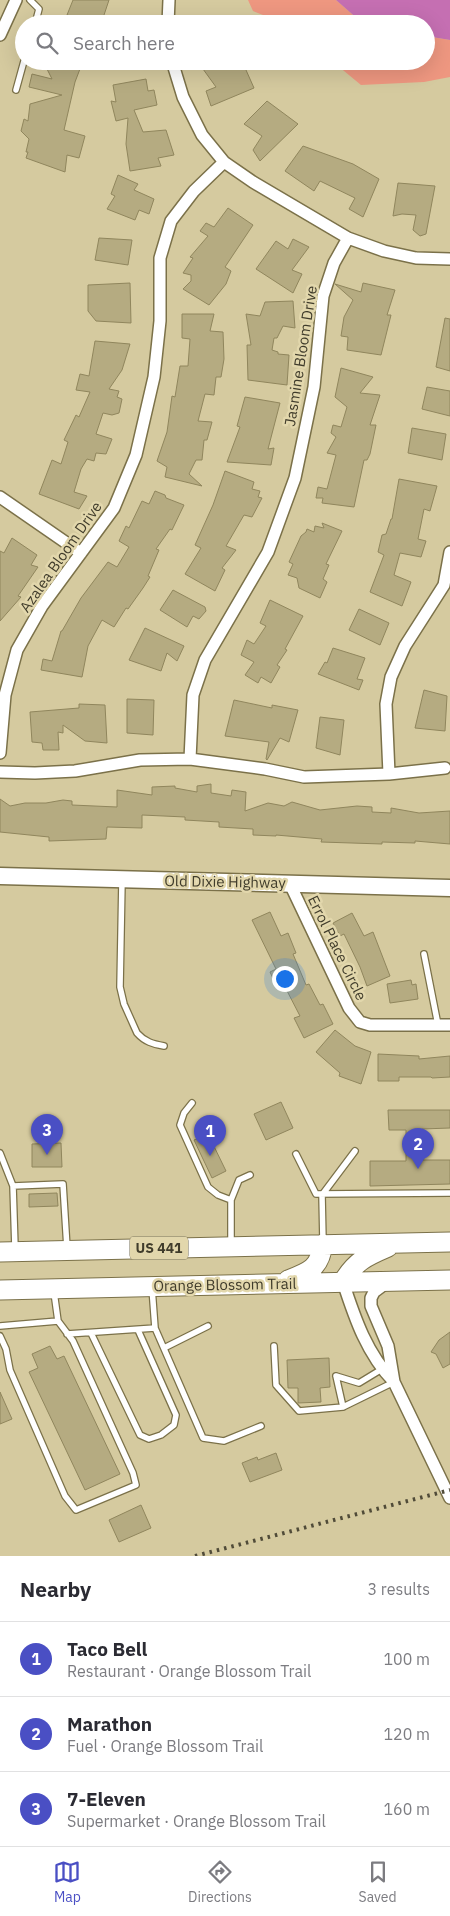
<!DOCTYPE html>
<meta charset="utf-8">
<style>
:root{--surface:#fff;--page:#f7f7f7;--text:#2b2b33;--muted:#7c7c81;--line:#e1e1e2;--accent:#4a4fc4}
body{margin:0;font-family:"IBM Plex Sans",sans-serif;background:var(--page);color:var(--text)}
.you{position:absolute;left:284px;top:978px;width:18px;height:18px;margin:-12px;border:4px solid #fff;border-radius:50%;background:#1a73e8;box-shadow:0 0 0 8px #1a73e833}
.badge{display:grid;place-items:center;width:32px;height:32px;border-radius:50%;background:var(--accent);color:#fff;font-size:16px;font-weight:700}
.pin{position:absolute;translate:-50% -41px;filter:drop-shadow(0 1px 2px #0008)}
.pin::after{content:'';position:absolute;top:26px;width:18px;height:15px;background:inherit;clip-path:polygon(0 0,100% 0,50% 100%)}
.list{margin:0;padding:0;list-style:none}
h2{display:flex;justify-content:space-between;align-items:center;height:65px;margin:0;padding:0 20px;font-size:21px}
h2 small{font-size:16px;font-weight:400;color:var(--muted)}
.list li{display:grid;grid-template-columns:32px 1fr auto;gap:15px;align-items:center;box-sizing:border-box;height:75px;padding:0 20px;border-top:1px solid var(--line)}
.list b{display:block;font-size:19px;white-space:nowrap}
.list p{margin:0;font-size:16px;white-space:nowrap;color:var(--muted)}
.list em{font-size:16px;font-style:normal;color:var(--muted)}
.icon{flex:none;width:28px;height:28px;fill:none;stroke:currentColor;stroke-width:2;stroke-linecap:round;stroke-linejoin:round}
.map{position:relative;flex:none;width:450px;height:1556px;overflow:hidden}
.search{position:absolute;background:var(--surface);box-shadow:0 5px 20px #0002;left:15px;right:15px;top:15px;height:55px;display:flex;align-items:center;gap:12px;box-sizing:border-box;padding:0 18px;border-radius:28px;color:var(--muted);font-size:19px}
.sheet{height:290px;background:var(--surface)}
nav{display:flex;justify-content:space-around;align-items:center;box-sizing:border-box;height:70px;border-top:1px solid var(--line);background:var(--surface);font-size:14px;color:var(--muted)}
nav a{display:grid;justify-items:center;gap:2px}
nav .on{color:var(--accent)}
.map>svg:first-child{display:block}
.green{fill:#ee9780}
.water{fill:#c56fb2}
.building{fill:#b5ab81;stroke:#90865d}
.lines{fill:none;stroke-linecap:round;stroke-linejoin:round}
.lane-casing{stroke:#7b7149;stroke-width:8}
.street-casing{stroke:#7b7149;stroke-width:14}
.secondary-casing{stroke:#7b7149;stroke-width:19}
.primary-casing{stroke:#7b7149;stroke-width:21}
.lane{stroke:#fff;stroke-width:5.5}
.street{stroke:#fff;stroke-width:11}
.secondary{stroke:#fff;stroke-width:16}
.primary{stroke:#fff;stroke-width:19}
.rail{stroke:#504b38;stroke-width:4;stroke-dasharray:2.5 5;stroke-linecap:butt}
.labels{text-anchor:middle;stroke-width:5;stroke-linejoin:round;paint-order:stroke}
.shield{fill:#e2d7ac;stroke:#716a52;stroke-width:1}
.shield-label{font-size:14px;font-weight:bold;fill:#403c2b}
.street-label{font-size:15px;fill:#403c2b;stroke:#e2d7ac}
</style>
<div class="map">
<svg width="450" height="1556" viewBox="0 0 450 1556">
<rect width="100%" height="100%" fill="#d5ca9f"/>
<path class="green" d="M248 0H336L360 21 371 24H286L253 11Z
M426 36 450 40V77L424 82 361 85 332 61H426Z"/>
<path class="water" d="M336 0H450V40L426 36V24H371L360 21Z"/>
<path class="building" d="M73 0H109L101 24 67 15Z
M43 61H83L75 82 64 130 85 136 79 158 67 155 65 172 26 158 28 152H26L29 139 21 131 24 119 28 121 30 104 62 95 29 87 32 74 52 79Z
M221 61H242L254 88 211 106 206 91 216 87 203 69Z
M146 79 148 91 154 90 157 105 134 110 143 132 166 130 174 155 158 158 161 166 130 171 126 144 128 118 116 121 111 101 116 102 113 85Z
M267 101 298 124 260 161 253 150 262 136 244 124Z
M303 146 353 164 379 179 363 217 349 209 355 198 320 181 314 191 285 171Z
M118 175 138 184 134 190 154 199 149 214 139 210 135 220 107 209 115 196 111 194Z
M398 183 435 186 426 234 420 236 413 230 416 215 402 214 393 216Z
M228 208 253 225 225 267 231 271 226 284 209 305 183 289 191 281V275L183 273 193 258 190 257 208 236 200 231 206 223 214 227Z
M99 238 132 240 128 265 95 260Z
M293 239 309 247 292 270 302 274 293 293 256 269 276 241 288 249Z
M130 283 131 323 96 321 88 311V285Z
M363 283 395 290 387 315H391L381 355 347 350 348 337 341 336 344 317 353 300 335 284 361 292Z
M293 301 295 328 283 326 277 338H274L272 350 278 352V354L289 355 287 385 248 380 247 345H251L246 314 260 316 265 302Z
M182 314H214L210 331 223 332 224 359 221 377H216L214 395 205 394 198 421 212 422 207 440H204L202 460H196L189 474 202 486 165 477 167 467 157 461 167 432 172 396 175 397 180 366H188L190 339 182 338Z
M445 318 450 319V371L436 367Z
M95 341 130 344 122 370 109 389 119 391 117 397 122 399 119 413 112 415 103 413 96 434 112 439 106 454 96 453 94 461 87 459 81 469 74 492 87 496 79 509 39 494 52 460 61 464 68 442 64 440 76 415 79 417 90 392 76 390 80 374 89 376Z
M341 368 373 377 360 393 380 395 370 425H376L370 454 367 460H364L354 507 322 503 323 498H316L318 487 327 489 336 455 327 453 336 437 331 433 333 425 341 427 347 407 335 397Z
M427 387 450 391V416L422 409Z
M245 397 280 403 268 449 274 448 271 465 227 462 240 427 237 426Z
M412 428 446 434 442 460 408 453Z
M225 471 254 482 252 489 260 491 258 497 262 498 252 517 244 515 226 546 236 550 222 568 225 570 215 591 185 574 201 548 195 545 213 505Z
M399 479 437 486 430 511 424 509 418 539 426 541 421 557 400 553 394 575 411 582 402 606 370 592 384 555 378 552 382 535 386 534 391 519H392Z
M155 491 165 495 166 498 184 505 172 530 170 529 156 549 159 550 148 576 150 577 143 588 128 609 126 608 114 627 102 620 88 646 82 677 41 670 43 659 52 661 61 631H62L81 598 108 562 117 567 129 547 119 541 126 526 129 528 142 501 149 504Z
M322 523 342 531 326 564 329 565 323 579 327 582 320 598 299 588 297 578 288 575 293 564 289 562 301 536 306 532 307 529 314 532 315 526 324 528Z
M12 538 37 555 31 565 38 567 18 596 21 597 0 621V551L4 553Z
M173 590 205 607 206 611 199 619 193 616 187 627 160 610Z
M270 600 303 616 285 649 287 650 277 665 280 667 271 683 261 677 258 683 245 675 254 662 241 655 247 640 254 644 266 626 260 623Z
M359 609 389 623 380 645 349 630Z
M145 628 184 646 177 661 167 653 161 671 129 660Z
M333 648 365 658 357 679 363 680 359 690 318 674 325 662 327 663Z
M424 690 447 696 445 731 415 728Z
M127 699 154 700 153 735 127 733Z
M234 700 272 708V705L298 710 289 742 280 738 267 760 266 759 269 742 225 736Z
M79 704 105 705 107 743 85 741 63 725V733L58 732 59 750H43L42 743 32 742 30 712 79 708Z
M320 717 344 720 340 755 316 748Z
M211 784V793L231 796 232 790 246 792 245 811 268 803 284 806 292 802 320 810 357 806 372 807V812L391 813V808L419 813 450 811V844L415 841V843L382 842V844L321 842 322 839 276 835V836L253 835V829L219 827V822L185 820V817L142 815V828L107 827 106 839 49 841V837L0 832V799L10 806 25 803H46L63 800 72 801V805L117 807V790L152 795V787L175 786V788L197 792V786Z
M270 912 281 936 288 933 296 953 293 954 306 985 309 984 320 1005 323 1004 333 1024 304 1038 294 1018 300 1016 284 985 277 987 270 972 276 969 252 920Z
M352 913 364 936 373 932 390 976 367 986 360 967 344 934 340 936 333 923Z
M411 980 412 985 416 984 418 999 390 1003 387 984Z
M335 1030 355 1046 371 1052 361 1084 339 1076 340 1073 316 1052Z
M378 1054 419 1056V1059L450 1056V1077L432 1078 431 1077H399V1081H378Z
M281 1102 293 1128 266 1140 254 1114Z
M388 1110H450V1128L422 1129 423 1160H450V1184L370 1186V1161H406V1130H389Z
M208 1134 226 1171 212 1178 194 1140Z
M61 1143 62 1167H32V1144Z
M57 1193 58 1206 29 1207V1194Z
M450 1332V1364L443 1368 436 1354 431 1352 439 1340Z
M50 1346 57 1359 64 1356 120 1474 85 1490 29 1372 38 1368 32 1354Z
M329 1358 330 1387 320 1388 321 1402 298 1403V1388H288L287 1360Z
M0 1392 12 1419 0 1424Z
M276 1453 282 1470 250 1482 242 1463 257 1457 258 1460Z
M141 1505 151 1528 119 1542 109 1520Z"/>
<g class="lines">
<defs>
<path id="lane" d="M30 0 39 9 35 24
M16 90 24 61
M122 880 120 987 124 1004 137 1033C145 1042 153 1044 164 1046
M424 954 438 1025
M192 1103 184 1113 180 1125 208 1187 218 1195 231 1200
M0 1153 13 1186 15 1248
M296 1154 316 1194 450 1193
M13 1186 63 1184 67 1248
M323 1242 322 1195 355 1151
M231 1245V1200L239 1180 250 1175
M152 1288 155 1328 203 1438 224 1441 261 1426
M0 1326 58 1321
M91 1333 140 1435 149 1439 161 1435 174 1425 176 1415 138 1330
M67 1334 155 1328
M0 1336 6 1349 10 1370 65 1496 76 1510 136 1485 133 1473 73 1341 58 1321 54 1292
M274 1346 276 1385 299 1411 343 1407 394 1382
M164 1348 208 1326
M336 1376 359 1383 382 1369
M336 1376 343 1407"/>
<path id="street" d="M168 24 169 0
M0 35 16 0
M172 61 183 97 202 135 224 162 253 182 348 238 384 251 416 258 450 259
M0 497 81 553
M0 753 5 695 17 650 42 606 114 508 136 455 154 377 160 321V258L171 221 194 191 224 162
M190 759 193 695 205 660 268 552 295 478 314 387 323 296 334 263 348 238
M0 772 35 773 75 771 140 760 190 759 265 769 304 777 389 774 445 768
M389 774 386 704 391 677 405 646 444 585 450 552
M290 884 349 1008 360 1022 370 1025H450
M343 1282C355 1319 367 1354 394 1382
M386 1283 374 1292 371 1298V1306L388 1346 394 1382 450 1498"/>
<path id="secondary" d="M0 876 450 888"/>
<path id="primary" d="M0 1252 450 1242
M288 1280C309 1272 320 1268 323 1244
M343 1282C355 1261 367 1256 388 1247
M0 1290 450 1280"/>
</defs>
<use href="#lane" class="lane-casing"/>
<use href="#street" class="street-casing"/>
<use href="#secondary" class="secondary-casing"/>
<use href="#primary" class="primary-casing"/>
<use href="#lane" class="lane"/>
<use href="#street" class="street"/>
<use href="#secondary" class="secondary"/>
<use href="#primary" class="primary"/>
<path class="rail" d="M195 1556 450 1490"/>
</g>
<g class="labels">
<rect class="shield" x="130" y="1236.5" width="58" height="23" rx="4"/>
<g class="shield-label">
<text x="159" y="1253">US 441</text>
</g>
<g class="street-label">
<text transform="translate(301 356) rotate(-81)" y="5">Jasmine Bloom Drive</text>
<text transform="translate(61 557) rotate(-55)" y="5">Azalea Bloom Drive</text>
<text transform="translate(225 882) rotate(1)" y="5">Old Dixie Highway</text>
<text transform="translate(337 948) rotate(64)" y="5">Errol Place Circle</text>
<text transform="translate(225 1285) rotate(-1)" y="5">Orange Blossom Trail</text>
</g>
</g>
</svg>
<div class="you"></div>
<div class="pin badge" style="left:210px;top:1156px">1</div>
<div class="pin badge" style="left:418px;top:1169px">2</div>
<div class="pin badge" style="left:47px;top:1155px">3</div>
<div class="search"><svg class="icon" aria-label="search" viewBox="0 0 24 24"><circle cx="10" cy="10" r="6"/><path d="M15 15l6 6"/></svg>Search here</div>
</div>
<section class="sheet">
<h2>Nearby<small>3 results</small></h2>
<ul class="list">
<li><span class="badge">1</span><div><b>Taco Bell</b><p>Restaurant · Orange Blossom Trail</p></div><em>100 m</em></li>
<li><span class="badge">2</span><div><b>Marathon</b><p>Fuel · Orange Blossom Trail</p></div><em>120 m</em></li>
<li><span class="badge">3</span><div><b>7-Eleven</b><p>Supermarket · Orange Blossom Trail</p></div><em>160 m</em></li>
</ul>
</section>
<nav>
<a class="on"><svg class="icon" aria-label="map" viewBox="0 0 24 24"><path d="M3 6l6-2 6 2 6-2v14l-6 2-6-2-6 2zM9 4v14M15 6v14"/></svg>Map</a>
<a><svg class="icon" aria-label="directions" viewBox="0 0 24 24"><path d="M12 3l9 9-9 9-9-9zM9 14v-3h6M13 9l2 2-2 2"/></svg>Directions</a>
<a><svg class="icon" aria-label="saved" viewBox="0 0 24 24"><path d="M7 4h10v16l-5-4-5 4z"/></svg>Saved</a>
</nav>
